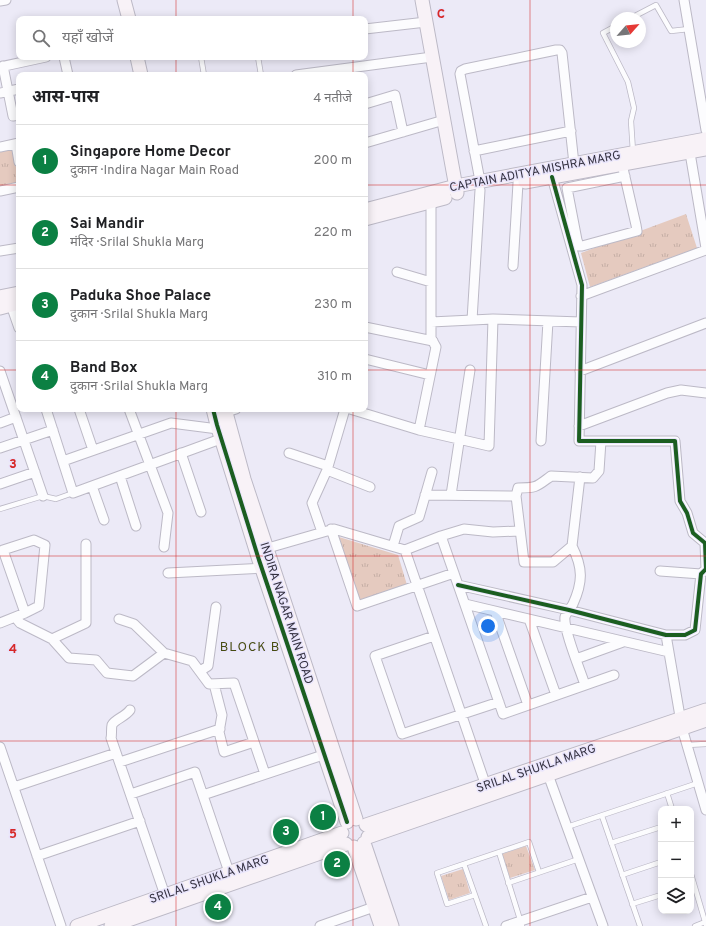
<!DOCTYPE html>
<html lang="hi">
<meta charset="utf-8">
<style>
:root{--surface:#fff;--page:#f6f6f6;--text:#202124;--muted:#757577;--line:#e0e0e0;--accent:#0b8043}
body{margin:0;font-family:Overpass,"Noto Sans Devanagari",sans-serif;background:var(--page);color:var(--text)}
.controls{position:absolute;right:12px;bottom:12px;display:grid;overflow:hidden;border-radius:8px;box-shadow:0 2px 10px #0003}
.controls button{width:36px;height:36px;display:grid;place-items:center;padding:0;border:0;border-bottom:1px solid var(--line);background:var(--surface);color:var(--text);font:20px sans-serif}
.compass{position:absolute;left:610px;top:12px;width:36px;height:36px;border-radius:50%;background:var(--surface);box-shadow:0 2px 10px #0003;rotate:63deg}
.you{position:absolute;left:488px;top:626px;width:14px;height:14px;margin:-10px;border:3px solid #fff;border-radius:50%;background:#1a73e8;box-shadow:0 0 0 6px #1a73e833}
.badge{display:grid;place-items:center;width:26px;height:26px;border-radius:50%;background:var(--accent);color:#fff;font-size:13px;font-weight:700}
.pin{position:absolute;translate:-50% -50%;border:2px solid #fff;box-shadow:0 1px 4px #0006}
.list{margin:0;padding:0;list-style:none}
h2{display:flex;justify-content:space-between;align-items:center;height:52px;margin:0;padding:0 16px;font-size:17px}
h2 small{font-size:13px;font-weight:400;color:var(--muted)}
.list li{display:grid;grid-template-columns:26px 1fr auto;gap:12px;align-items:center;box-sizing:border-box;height:72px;padding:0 16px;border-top:1px solid var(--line)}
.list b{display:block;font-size:15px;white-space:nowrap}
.list p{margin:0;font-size:13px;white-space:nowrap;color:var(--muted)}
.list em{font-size:13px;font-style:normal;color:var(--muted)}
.icon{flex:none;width:22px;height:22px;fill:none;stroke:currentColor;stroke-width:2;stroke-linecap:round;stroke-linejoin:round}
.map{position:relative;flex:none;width:706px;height:926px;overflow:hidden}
.search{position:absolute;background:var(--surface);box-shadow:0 2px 10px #0003;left:16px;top:16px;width:352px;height:44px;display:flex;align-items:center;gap:10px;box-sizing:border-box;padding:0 14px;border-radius:8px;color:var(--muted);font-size:15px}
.panel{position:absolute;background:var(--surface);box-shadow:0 2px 10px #0003;left:16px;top:72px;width:352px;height:340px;border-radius:8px}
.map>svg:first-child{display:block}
.grass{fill:url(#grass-tufts)}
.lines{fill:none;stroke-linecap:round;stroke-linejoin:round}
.lane-casing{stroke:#bcb9c6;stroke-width:6}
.street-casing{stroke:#bcb9c6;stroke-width:11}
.secondary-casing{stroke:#bcb9c6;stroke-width:15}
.lane{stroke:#fcfcfe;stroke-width:4.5}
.street{stroke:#fcfcfe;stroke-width:9}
.secondary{stroke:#f8f2f7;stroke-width:13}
.cycleway-casing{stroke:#e9e5fc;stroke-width:6}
.cycleway{stroke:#1b5e20;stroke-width:4}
.grid{fill:none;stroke:#d62828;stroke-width:1;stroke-opacity:0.55}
.labels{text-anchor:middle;stroke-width:3;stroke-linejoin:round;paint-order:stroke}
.street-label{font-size:12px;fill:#343140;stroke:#e9e5fc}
.neighbourhood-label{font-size:13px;letter-spacing:1px;fill:#474c11;stroke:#e9e5fc}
.grid-label{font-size:13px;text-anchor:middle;font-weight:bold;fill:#d62828;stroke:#e9e5fc;stroke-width:3;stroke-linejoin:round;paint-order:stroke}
</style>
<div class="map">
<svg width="706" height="926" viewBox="0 0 706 926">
<defs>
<pattern id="grass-tufts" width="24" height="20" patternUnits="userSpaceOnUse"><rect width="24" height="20" fill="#e5cabf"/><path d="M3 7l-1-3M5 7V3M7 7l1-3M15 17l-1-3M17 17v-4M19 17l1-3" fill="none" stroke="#c5aea5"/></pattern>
</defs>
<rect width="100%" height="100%" fill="#eceaf7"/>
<path class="grass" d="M12 148 19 182 0 186V150Z
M686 214 697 248 590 287 581 253Z
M339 537 398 555 407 585 359 600Z
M526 846 535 870 510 878 502 854Z
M463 869 470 893 449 900 441 876Z"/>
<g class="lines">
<defs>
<path id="lane" d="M631 18 656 5 671 31 689 29
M616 26 603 33 628 82 634 108 631 121 633 152
M201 57 204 75
M258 57 261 75
M0 509 43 496 56 499 73 493
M687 745 706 744
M667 793 672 809
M602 816 640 926
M567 827 698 783
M611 843 661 827
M499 852 522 926
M464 864 486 926
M691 874 706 925
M622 875 661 862
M508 883 579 859
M475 895 447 904 437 873 529 842 539 872
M632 904 661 895
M695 926 705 922"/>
<path id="street" d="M684 0 706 130
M0 1 6 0
M365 29 426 22
M64 57 68 75
M3 66 13 116 19 115
M0 67 46 57
M296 75 432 57
M0 93 19 89
M365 104 395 95 403 132
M365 143 444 120
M16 144 19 162
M0 147 19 143
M689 147 706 248
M474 151 571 131
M622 164 636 225 637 231 582 246H579L577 240 567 188 625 176
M480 181 460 74 461 71 465 69 556 50H560L562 53 574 164
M0 191 19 187
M0 251 19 248
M513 266 518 183
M397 272 431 282
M581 296 706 250
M11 305 19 328
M472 320 480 190
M431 322 493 319 581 322
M365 327 433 341
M365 359 430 375
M0 371 43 496
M580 371 706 323
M46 409 73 493 226 437
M79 409 93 450
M129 409 168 513 164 547
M350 409 419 430 489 446 493 319
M226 412 236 409
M0 423 16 417
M579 426 667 393 681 390 706 393
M419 430 436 347 431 338V201
M541 441 548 321
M0 448 53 430
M181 453 201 512
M289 453 328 466
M63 461 171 423 218 429
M327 470 370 487
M120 476 136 526
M580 477 572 546 553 562H524L516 496 518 488C537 488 536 487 551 476L593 478 599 471 601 441
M0 484 35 472
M92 486 104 520
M425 495 516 496
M451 495 470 370
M331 529 357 606 454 573
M322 532 312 503 327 470 345 409
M441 536 503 714 614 675
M393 546 399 526 419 517 432 472
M572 546C583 568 583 582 573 604 571 608 566 613 565 617 563 629 581 672 585 685
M261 550 334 529 405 550 487 789
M405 550 441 536 464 529 493 532 520 531
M660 571 701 574
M168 573 266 568
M458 585 569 610 666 635H685L695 630 701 574 706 569 705 543 693 533 687 513 680 501 675 441H579L582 285 552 177
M465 604 669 652
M495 611 528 705
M15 617 20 623 52 639 86 623V544
M119 619 134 624 164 653 192 661 209 684 234 683 265 774
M529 619 556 695
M0 623 25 613 3 550 34 540 45 545 39 606 25 613
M666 635 682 728 706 810
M434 636 375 656 402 734 499 702
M52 639 69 658 96 660 107 673 133 676 164 653
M576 659 623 642
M200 671 208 666 216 607
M214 684 222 715 219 732 224 752 254 742
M130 710C125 717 115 719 112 725 111 729 112 735 111 738L167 901
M0 747 61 926
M120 762 220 729
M546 769 603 926
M14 787 116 753
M131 794 195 772 229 872
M203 795 329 753
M37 856 140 821
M320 926 374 907
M506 926 592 897"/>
<path id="secondary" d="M124 0 129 19
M422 0 457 193
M137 57 141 75
M525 182 706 149
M365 210 456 186 706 139
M365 219 445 198
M0 297 19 293
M0 308 19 303
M213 409 217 425 259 560 347 822
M225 409 244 479 356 819
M366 825 706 710
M368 837 706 720
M364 843 392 926
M354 847 381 926
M77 926 342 833
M111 926 346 844"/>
</defs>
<use href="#lane" class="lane-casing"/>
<use href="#street" class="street-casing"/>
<use href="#secondary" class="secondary-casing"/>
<use href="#lane" class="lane"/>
<use href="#street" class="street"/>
<use href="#secondary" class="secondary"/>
<defs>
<path id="cycleway" d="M213 409 217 425 259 560 347 822
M458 585 569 610 666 635H685L695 630 701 574 706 569 705 543 693 533 687 513 680 501 675 441H579L582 285 552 177"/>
</defs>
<use href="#cycleway" class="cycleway-casing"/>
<use href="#cycleway" class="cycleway"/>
</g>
<path class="grid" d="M176 0V19M353 0V19M530 0V926M176 57V75M353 57V75M0 185H19M365 185H706M0 370H19M365 370H706M176 409V926M353 409V926M0 556H706M0 741H706"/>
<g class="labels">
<g class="street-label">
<text transform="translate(535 171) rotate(-11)" y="4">CAPTAIN ADITYA MISHRA MARG</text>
<text transform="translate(287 613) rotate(72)" y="4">INDIRA NAGAR MAIN ROAD</text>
<text transform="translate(536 768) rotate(-19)" y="4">SRILAL SHUKLA MARG</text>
<text transform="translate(209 879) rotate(-19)" y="4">SRILAL SHUKLA MARG</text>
</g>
<g class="neighbourhood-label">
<text x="250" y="651">BLOCK B</text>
</g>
</g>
<g class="grid-label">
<text x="441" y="18">C</text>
<text x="13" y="468">3</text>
<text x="13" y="653">4</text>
<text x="13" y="838">5</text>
</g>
</svg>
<div class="controls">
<button>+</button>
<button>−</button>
<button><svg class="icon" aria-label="layers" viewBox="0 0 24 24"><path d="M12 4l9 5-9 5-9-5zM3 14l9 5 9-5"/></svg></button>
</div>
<svg class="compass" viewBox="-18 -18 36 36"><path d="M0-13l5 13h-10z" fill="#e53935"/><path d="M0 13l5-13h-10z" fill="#757577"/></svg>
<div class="you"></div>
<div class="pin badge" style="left:323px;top:817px">1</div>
<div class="pin badge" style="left:337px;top:864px">2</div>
<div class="pin badge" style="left:286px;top:832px">3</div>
<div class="pin badge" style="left:218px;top:907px">4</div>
<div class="search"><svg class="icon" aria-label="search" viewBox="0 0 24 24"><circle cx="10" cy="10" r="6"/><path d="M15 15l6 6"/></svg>यहाँ खोजें</div>
<section class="panel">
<h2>आस-पास<small>4 नतीजे</small></h2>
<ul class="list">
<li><span class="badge">1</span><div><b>Singapore Home Decor</b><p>दुकान · Indira Nagar Main Road</p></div><em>200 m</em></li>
<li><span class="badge">2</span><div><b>Sai Mandir</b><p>मंदिर · Srilal Shukla Marg</p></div><em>220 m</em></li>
<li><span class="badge">3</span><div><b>Paduka Shoe Palace</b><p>दुकान · Srilal Shukla Marg</p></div><em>230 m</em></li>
<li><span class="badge">4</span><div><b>Band Box</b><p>दुकान · Srilal Shukla Marg</p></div><em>310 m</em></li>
</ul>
</section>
</div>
